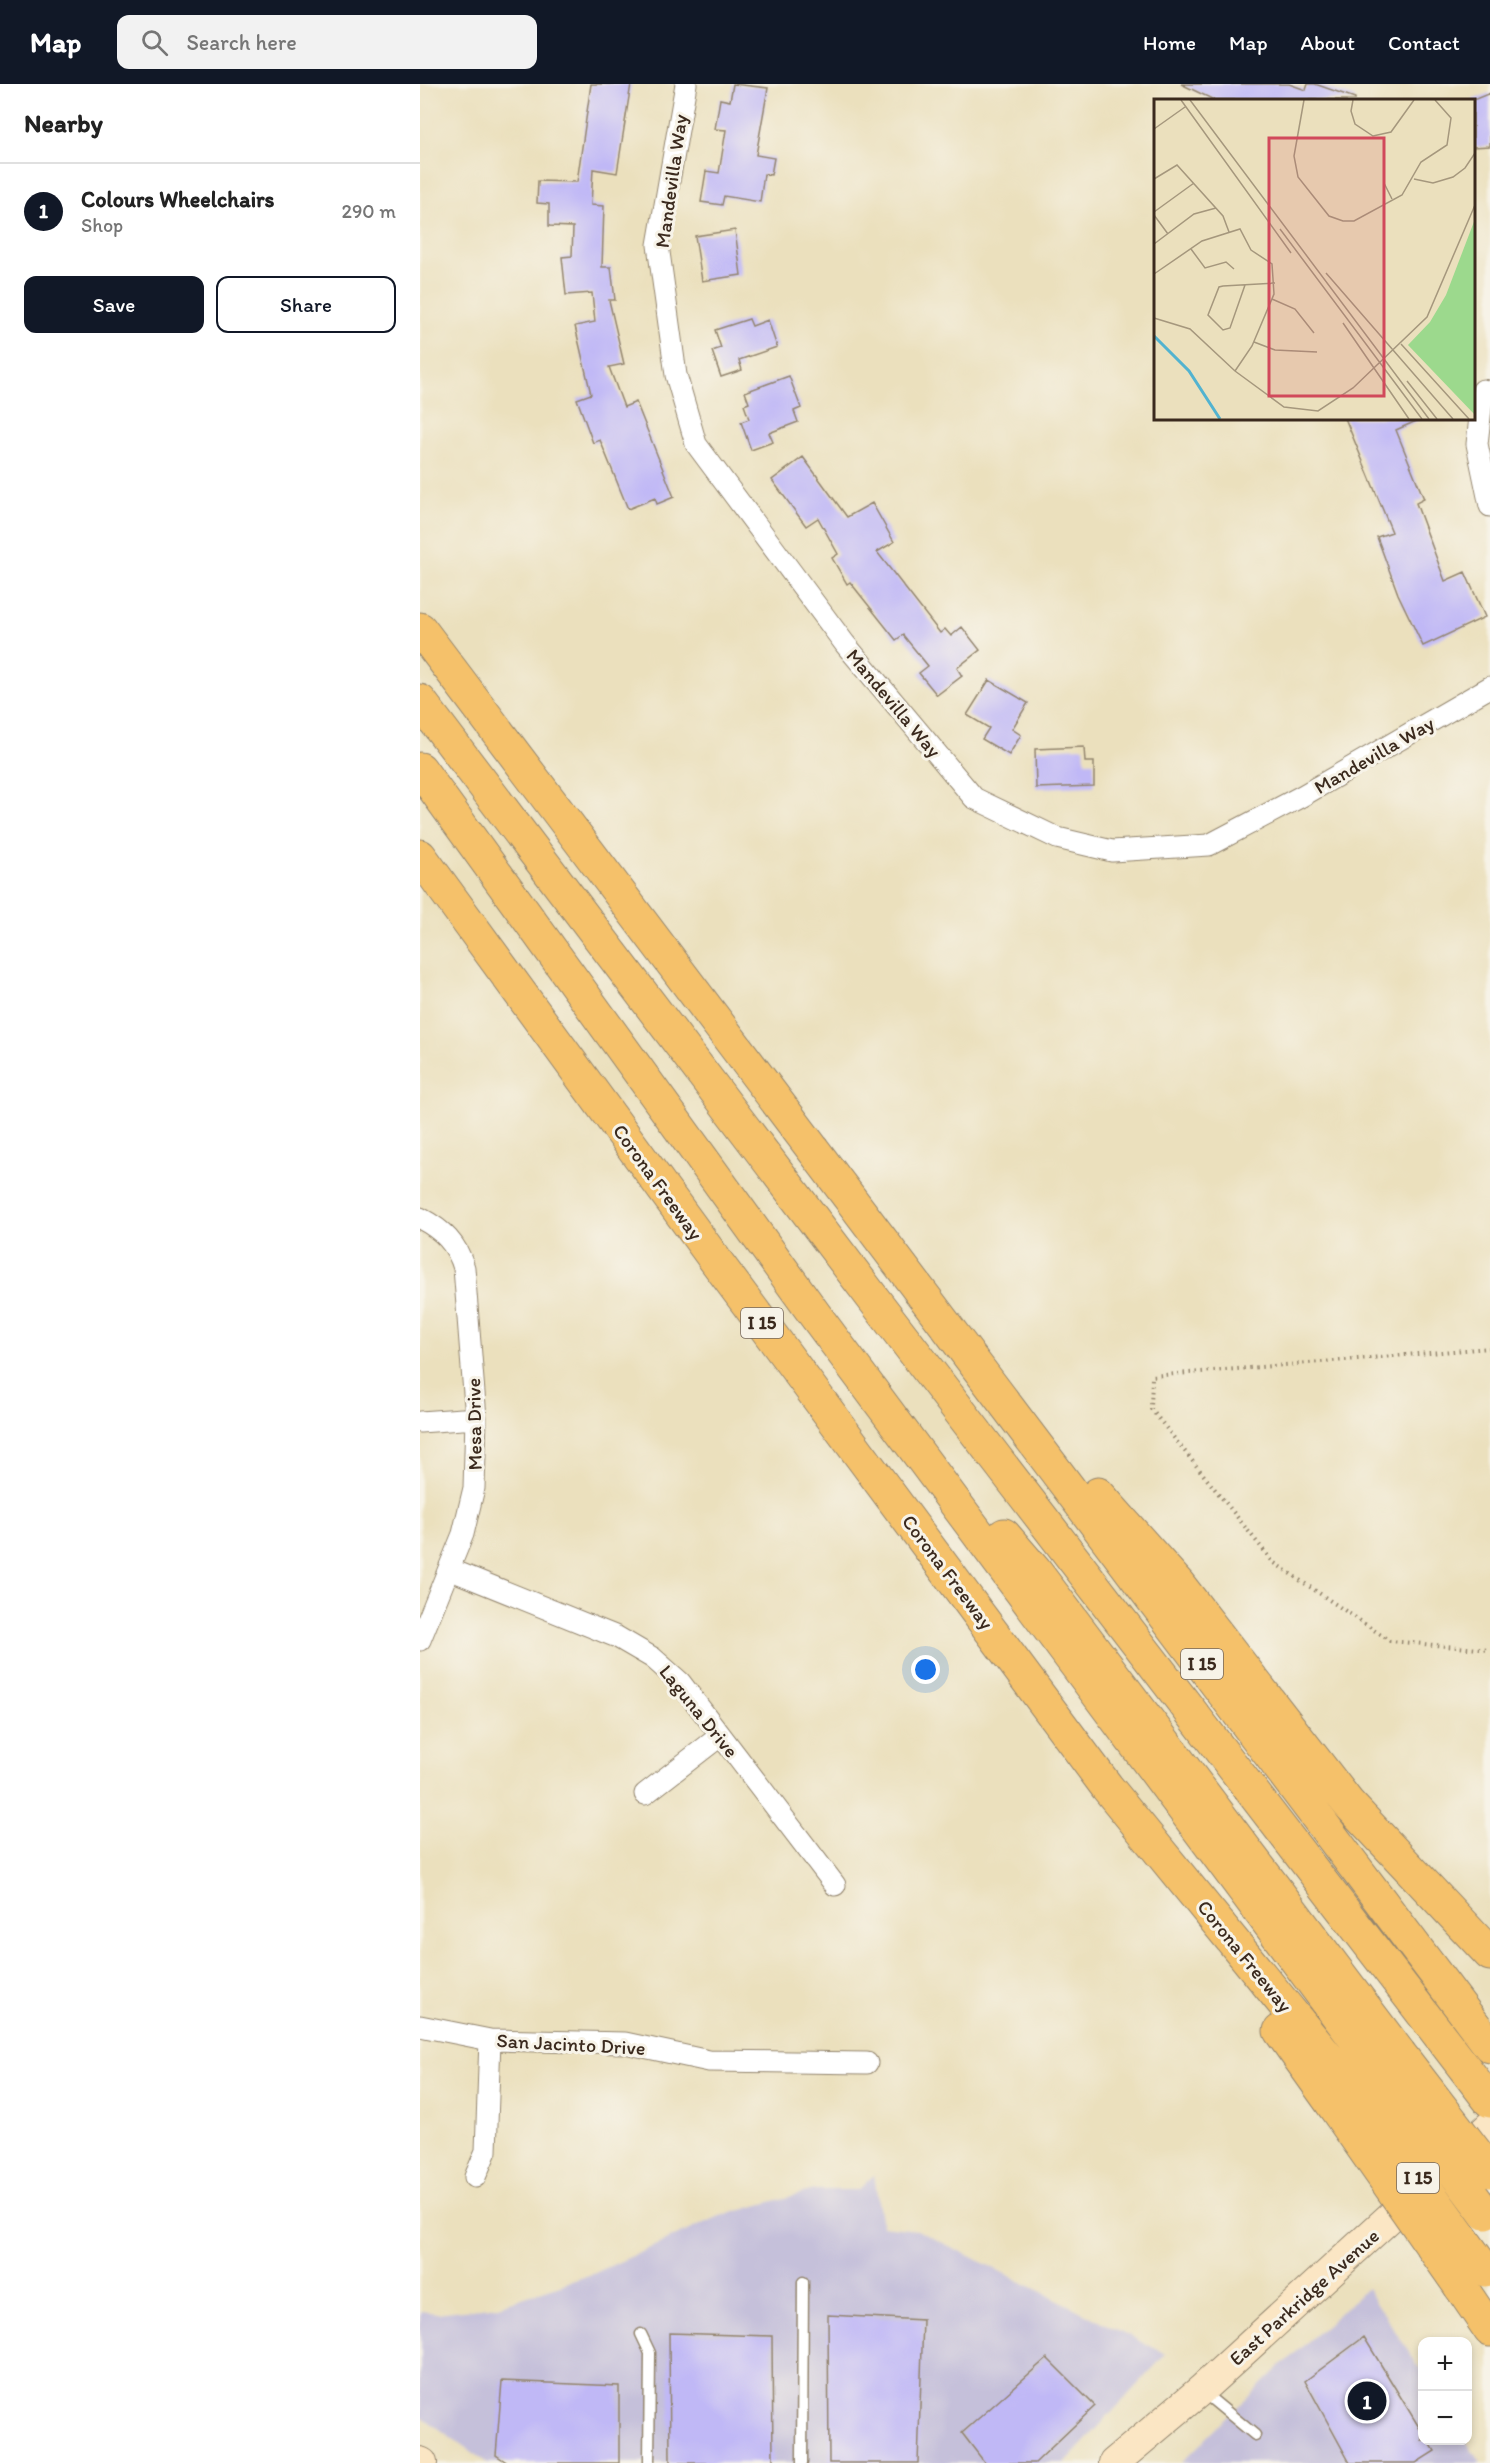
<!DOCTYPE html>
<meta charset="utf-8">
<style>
:root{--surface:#fff;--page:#f2f2f2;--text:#222;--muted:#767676;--line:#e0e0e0;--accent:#111827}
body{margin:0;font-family:Itim,sans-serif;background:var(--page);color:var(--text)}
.controls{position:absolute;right:18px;bottom:18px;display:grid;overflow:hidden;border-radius:12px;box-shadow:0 3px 9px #0003}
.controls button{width:54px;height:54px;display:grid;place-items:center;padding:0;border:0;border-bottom:2px solid var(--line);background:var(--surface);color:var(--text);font:30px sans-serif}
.you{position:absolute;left:506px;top:1586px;width:21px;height:21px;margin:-15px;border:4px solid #fff;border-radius:50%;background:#1a73e8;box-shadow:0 0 0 9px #1a73e833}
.badge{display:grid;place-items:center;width:39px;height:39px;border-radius:50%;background:var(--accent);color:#fff;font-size:20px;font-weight:700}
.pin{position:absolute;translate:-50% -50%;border:3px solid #fff;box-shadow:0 2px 6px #0006}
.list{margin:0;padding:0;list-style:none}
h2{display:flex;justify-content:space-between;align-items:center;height:78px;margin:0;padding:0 24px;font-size:26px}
h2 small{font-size:20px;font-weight:400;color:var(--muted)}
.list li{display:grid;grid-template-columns:39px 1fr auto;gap:18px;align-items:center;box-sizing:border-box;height:96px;padding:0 24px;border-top:2px solid var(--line)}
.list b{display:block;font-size:22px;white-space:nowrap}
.list p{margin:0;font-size:20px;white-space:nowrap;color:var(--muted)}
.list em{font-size:20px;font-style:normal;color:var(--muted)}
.actions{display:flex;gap:12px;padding:18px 24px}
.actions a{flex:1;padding:14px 0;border:2px solid var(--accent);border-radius:12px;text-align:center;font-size:21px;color:var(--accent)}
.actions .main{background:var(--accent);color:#fff}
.icon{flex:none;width:33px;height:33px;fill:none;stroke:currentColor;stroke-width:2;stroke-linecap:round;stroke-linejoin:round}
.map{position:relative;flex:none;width:1070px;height:2379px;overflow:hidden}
header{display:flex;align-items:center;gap:36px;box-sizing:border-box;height:84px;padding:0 30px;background:var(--accent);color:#fff}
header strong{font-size:28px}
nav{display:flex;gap:33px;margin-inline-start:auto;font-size:21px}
.search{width:420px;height:54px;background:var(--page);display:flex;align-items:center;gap:15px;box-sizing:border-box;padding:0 21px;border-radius:12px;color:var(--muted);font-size:22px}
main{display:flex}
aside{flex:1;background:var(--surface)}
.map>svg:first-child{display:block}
.industrial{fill:#c5c0da}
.building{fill:#c0b8f6}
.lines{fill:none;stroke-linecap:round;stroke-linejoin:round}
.lane-casing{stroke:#93856e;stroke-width:13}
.street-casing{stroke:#93856e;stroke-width:23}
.secondary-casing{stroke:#93856e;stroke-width:32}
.highway-casing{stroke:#93856e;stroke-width:35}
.path{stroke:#93856e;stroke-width:4;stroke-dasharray:1.5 4.5;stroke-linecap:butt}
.lane{stroke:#fff;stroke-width:10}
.street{stroke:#fff;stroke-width:21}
.secondary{stroke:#fbe6c4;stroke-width:30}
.highway{stroke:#f5c16b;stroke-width:33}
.highway-bridge-casing{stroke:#93856e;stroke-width:35;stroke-linecap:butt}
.highway-bridge{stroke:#f5c16b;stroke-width:33}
.labels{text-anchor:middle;stroke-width:6;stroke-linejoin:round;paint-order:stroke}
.shield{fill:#f7f3e8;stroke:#73665b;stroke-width:1.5}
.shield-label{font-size:18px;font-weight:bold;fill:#3b2a1e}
.street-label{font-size:20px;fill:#3b2a1e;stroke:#f7f3e8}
.inset-river{fill:none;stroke:#52b3d0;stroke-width:3}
.inset-road{fill:none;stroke:#a5977d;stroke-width:1.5}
.view{fill:#d1495b;fill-opacity:0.15;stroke:#d1495b;stroke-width:3}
.inset-edge{fill:none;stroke:#3b2a1e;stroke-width:3}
</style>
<header>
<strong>Map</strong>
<div class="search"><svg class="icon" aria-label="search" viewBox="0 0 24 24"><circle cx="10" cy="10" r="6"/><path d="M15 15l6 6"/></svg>Search here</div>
<nav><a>Home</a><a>Map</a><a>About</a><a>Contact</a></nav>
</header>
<main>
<aside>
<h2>Nearby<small></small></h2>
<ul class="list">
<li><span class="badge">1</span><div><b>Colours Wheelchairs</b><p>Shop</p></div><em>290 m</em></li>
</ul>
<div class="actions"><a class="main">Save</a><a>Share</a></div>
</aside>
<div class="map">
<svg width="1070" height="2379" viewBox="0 0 1070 2379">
<rect width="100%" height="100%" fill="#f7f3e8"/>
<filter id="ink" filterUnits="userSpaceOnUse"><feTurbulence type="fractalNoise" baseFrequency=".0167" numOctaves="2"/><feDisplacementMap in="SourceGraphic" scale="12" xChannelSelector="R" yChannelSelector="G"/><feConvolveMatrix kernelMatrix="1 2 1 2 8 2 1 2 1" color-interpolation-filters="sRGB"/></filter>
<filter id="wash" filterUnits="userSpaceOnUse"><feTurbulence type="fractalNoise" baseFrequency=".008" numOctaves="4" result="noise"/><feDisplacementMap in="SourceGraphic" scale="24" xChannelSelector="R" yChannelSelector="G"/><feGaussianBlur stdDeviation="1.35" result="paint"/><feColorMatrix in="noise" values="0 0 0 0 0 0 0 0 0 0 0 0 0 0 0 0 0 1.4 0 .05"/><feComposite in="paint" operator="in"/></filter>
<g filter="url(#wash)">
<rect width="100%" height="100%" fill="#ebe0bd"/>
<path class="industrial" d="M454 2091 462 2142 497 2146 746 2270 645 2379H67L0 2331V2227L17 2229 79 2222 175 2189 300 2132 394 2106H438Z
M947 2204 1002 2288V2356L1046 2357 1061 2379H761L852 2290Z"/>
<g id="blocks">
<path class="building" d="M171 0H211L197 89 173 85 171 121 184 122 182 183H191L195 216H189L204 280 189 283 204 323 216 318 254 413 237 420 235 414 208 425 180 356 173 359 157 315 171 310 155 242 175 238 172 209 146 211 142 173 152 172 153 143 129 142V120L117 119 118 97 157 98Z
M313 0 348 4 336 71 354 74 351 91 344 90 340 118 304 112 302 121 281 118 286 87 299 89 306 46 295 45 300 15 310 17Z
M761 0H869L886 6 888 0H895L935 14V16H794Z
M1070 9V62L1053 63V16Z
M315 146 321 191 282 197 275 152Z
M329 235 332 242 348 236 357 263 319 276 322 286 301 293 292 267 301 264 295 246Z
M369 292 381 324 374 327 378 338 349 349 353 358 331 366 321 338 329 335 324 321 329 319 325 308Z
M925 334H1003L976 346 1004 415 996 419 1025 497 1045 488 1065 533 1003 562 978 510 957 453 972 448Z
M383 373 427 433 452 419 474 458 457 468 520 549 525 545 531 552 542 543 560 566 537 584 542 592 517 611 499 589 508 582 483 551 476 556 430 498 427 500 412 474 418 470 398 434 386 442 352 396Z
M569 596 608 619 592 645 601 651 589 671 562 655 569 644 547 631Z
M664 663 665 678H674V702L616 704 615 665Z
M408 2231 503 2236 498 2379H409Z
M249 2249 352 2252 353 2379H250Z
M944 2253 1002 2348V2356H1008L1015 2367 996 2379H930L885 2297Z
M627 2274 675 2322 615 2379H565L542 2349Z
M82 2297 199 2302V2379H88L76 2371Z"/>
</g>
</g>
<g filter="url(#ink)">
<use href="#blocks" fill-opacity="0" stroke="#93856e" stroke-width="1.5"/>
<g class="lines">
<defs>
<path id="lane" d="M221 2250 230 2269 229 2379
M783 2308 835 2351
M382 2379 383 2198"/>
<path id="street" d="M266 0 238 161 256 291 276 360 425 560 554 714 637 754 692 767 789 761 882 712 1070 603
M1063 306 1057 360 1070 422
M0 1134C23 1146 37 1160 44 1184L56 1334 54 1404 43 1450 0 1556
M0 1338 56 1334
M29 1485 197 1553 233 1574 260 1598 415 1801
M225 1710 300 1652
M0 1942 70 1956 205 1959 289 1977 447 1979
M55 2093 66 2067 70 1956"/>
<path id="secondary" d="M0 2378 2 2379
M694 2379 781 2306 1070 2042"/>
<path id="highway" d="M0 545 1070 1962
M0 617 455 1217 1070 2017
M0 685 395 1231 956 1983
M0 772 293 1173 687 1703 931 2002
M678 1410 759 1501 928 1719 1070 1870
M584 1451 615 1487 979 1969
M860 1947 913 2021
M1040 2202 1070 2246"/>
</defs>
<use href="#lane" class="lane-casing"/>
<use href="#street" class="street-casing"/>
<use href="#secondary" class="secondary-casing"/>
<use href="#highway" class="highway-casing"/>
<path class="path" d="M1070 1264 732 1292 731 1325 853 1478 970 1557 1070 1566"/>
<use href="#lane" class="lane"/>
<use href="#street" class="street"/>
<use href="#secondary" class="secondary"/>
<use href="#highway" class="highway"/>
<defs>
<path id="highway-bridge" d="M979 1969 1070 2087
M956 1983 1065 2129
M931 2002 1065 2186
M913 2021 1040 2202"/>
</defs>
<use href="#highway-bridge" class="highway-bridge-casing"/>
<use href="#highway-bridge" class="highway-bridge"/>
</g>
</g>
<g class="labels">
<g class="shield">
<rect x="321" y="1224" width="42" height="30" rx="4.5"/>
<rect x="761" y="1565" width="42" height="30" rx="4.5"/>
<rect x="977" y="2079" width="42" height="30" rx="4.5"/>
</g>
<g class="shield-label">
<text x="342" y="1245">I 15</text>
<text x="782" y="1586">I 15</text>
<text x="998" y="2100">I 15</text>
</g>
<g class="street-label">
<text transform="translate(251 97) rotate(-82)" y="7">Mandevilla Way</text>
<text transform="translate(474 619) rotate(50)" y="7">Mandevilla Way</text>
<text transform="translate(954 671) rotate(-30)" y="7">Mandevilla Way</text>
<text transform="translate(238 1098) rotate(54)" y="7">Corona Freeway</text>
<text transform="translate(54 1340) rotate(-91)" y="7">Mesa Drive</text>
<text transform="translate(528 1488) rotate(53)" y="7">Corona Freeway</text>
<text transform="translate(279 1627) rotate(51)" y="7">Laguna Drive</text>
<text transform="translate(825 1872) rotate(51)" y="7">Corona Freeway</text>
<text transform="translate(151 1960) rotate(3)" y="7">San Jacinto Drive</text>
<text transform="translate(884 2213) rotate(-42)" y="7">East Parkridge Avenue</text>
</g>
</g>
<g transform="translate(734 15)">
<rect width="321" height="321" fill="#ebe0bd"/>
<path d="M321 120V316L254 246 276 223 292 196Z" fill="#9cd98d"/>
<path class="inset-river" d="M0 237 35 272 66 320"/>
<path class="inset-road" d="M27 1 137 154M36 1 275 320M150 1 140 57 144 78 175 117 189 122H200L248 96 267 63 293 46 297 19 281 1M199 1 197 12 201 25 219 37 237 33 260 1M0 30 31 8M230 73V84L238 100M0 80 23 66 69 117 75 133M260 80 279 84 299 78 311 69 321 54M0 113 40 84M0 116 14 135M126 130 268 320M0 145 40 115 62 109M37 150 51 169 72 163 80 170M172 174 299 320M0 175 48 142 86 130 97 151 118 165 120 195 98 247 81 272M91 186 76 229 69 231 54 216 65 188 69 187 121 184M118 200 141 210 160 234M0 219 36 230 81 272 130 308 164 312 199 289 273 218 321 106M189 224 255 320M100 243 121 251 163 253M247 245 315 320M253 282 283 320"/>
<path class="view" d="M115 39H230V297H115Z"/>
<rect width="321" height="321" class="inset-edge"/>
</g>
</svg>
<div class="controls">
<button>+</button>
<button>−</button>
</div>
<div class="you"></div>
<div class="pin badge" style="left:947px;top:2317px">1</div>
</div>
</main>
